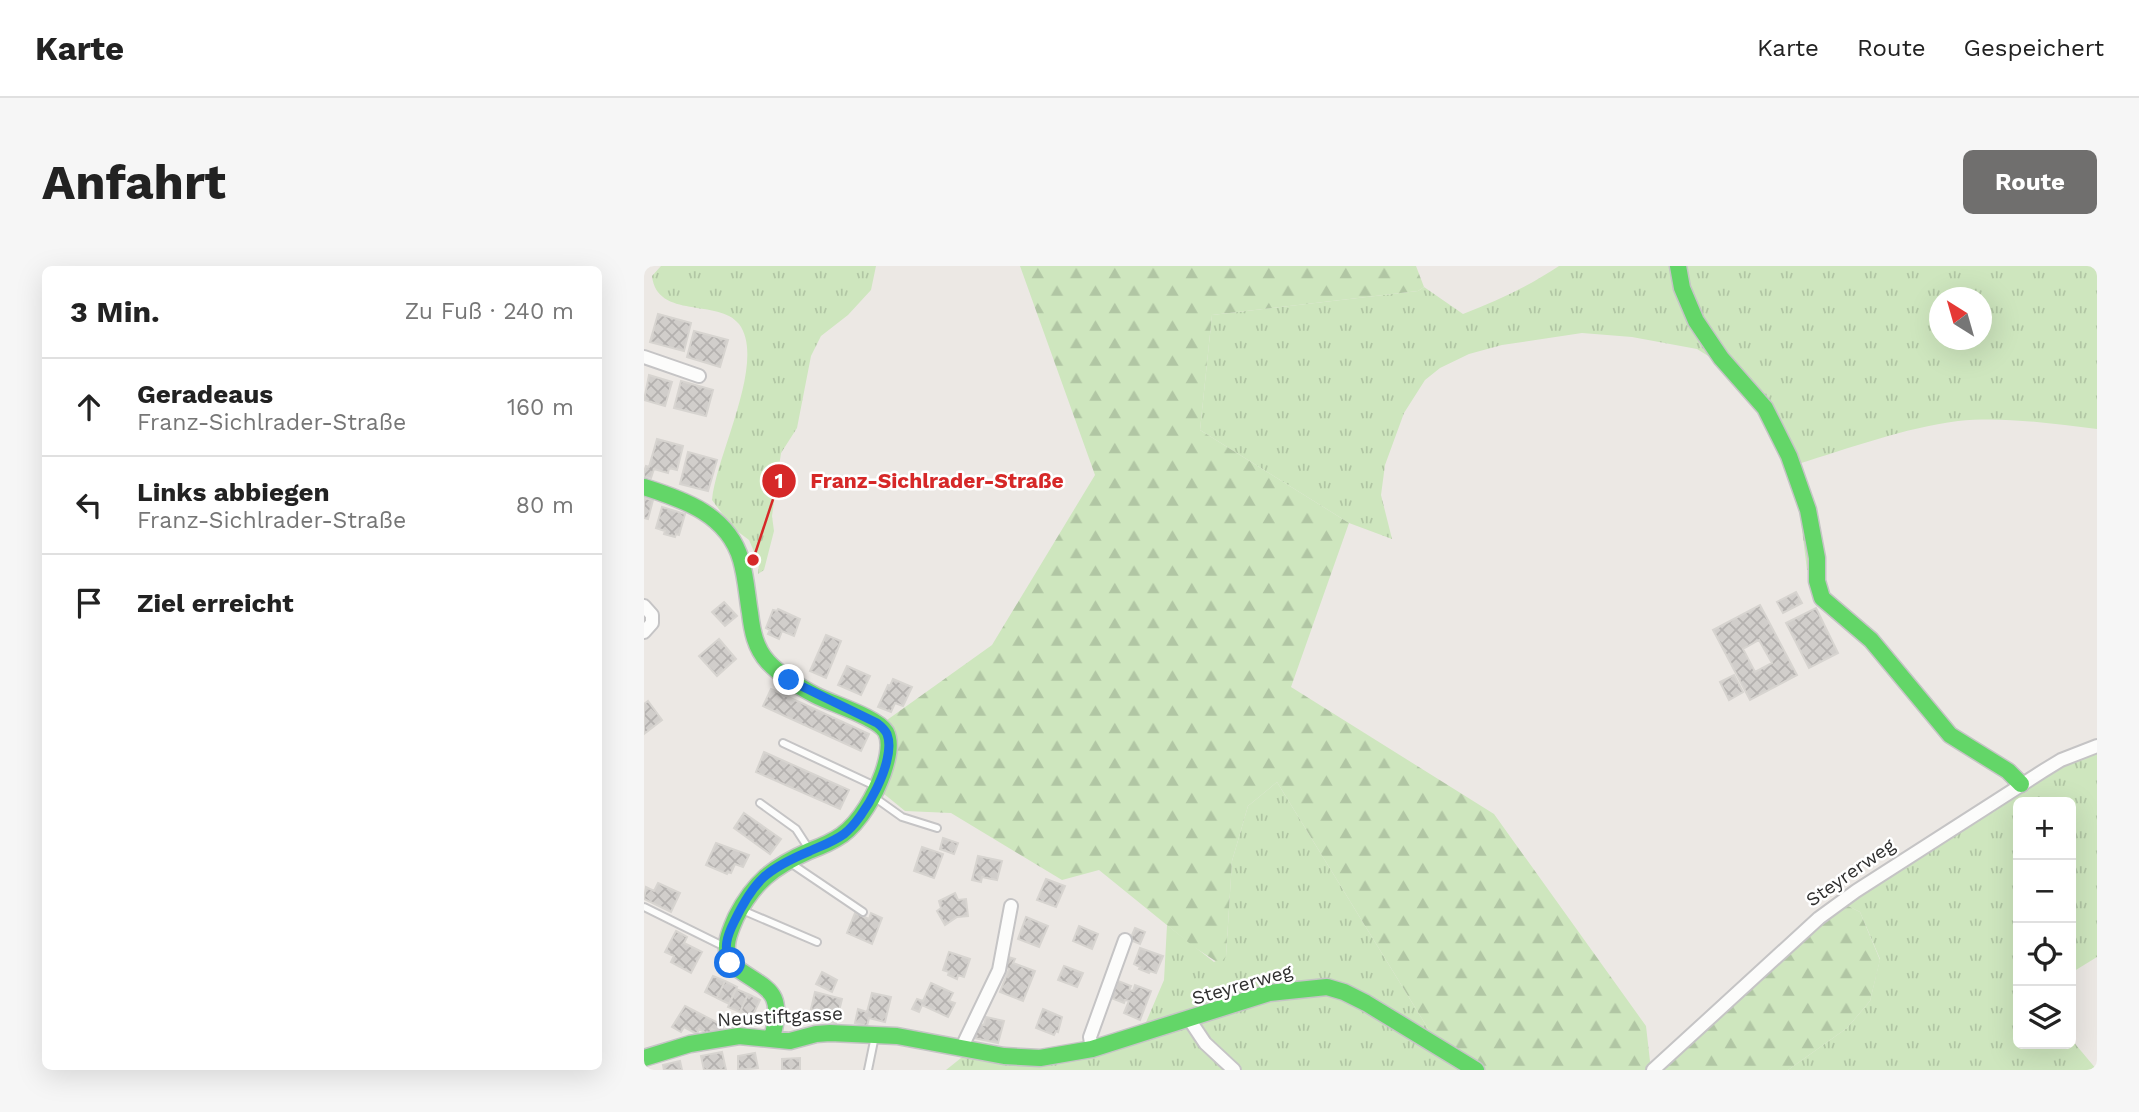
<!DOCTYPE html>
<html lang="de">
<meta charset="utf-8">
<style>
:root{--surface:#fff;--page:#f6f6f6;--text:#222;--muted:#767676;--line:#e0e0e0;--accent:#706f6e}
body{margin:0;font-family:"Work Sans",sans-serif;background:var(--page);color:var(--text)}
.controls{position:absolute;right:21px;bottom:21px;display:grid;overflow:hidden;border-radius:10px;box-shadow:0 7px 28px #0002}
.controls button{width:63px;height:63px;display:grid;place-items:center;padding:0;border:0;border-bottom:2px solid var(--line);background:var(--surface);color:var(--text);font:35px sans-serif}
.compass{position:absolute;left:1285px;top:21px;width:63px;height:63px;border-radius:50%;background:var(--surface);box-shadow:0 7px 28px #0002;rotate:323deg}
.stop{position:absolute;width:21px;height:21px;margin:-16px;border:5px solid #1a73e8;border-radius:50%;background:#fff}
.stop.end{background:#1a73e8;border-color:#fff;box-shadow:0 2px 7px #0008}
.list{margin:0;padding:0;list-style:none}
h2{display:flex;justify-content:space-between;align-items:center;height:91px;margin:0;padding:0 28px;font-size:30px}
h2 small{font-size:23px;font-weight:400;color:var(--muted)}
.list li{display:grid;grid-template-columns:46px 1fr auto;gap:21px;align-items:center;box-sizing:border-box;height:98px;padding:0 28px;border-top:2px solid var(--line)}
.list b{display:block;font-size:26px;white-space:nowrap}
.list p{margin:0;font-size:23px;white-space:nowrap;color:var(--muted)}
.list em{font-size:23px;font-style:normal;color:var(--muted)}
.icon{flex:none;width:38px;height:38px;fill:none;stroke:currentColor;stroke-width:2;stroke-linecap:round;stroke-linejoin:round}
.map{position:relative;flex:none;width:1453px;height:804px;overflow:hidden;border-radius:10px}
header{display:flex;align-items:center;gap:42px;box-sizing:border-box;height:98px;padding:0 35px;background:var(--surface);border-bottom:2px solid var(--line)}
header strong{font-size:33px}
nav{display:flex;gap:38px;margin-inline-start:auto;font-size:24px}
.intro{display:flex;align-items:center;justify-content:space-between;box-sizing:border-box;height:168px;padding:0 42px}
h1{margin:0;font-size:49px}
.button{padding:18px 32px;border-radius:10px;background:var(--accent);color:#fff;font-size:24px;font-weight:700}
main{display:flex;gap:42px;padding:0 42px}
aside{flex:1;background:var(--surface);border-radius:10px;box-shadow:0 7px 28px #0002}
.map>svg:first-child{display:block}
.grass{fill:url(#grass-tufts);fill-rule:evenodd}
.forest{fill:url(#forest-firs)}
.building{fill:url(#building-cross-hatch);stroke:#d7d4d0;stroke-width:2;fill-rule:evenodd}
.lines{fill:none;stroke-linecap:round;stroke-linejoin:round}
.lane-casing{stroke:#c5c4c5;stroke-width:10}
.street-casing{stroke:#c5c4c5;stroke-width:16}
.fast-casing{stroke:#c5c4c5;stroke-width:19}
.lane{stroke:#fcfcfb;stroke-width:6}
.street{stroke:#fcfcfb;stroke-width:12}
.fast{stroke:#63d668;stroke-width:16}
.route{stroke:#1a73e8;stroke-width:9}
.labels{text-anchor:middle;stroke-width:5;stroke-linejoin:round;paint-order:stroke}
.street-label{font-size:19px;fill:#2e2e2e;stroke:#fff}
.leader{fill:none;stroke:#d62828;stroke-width:2.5}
.callout-dot{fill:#d62828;stroke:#fff;stroke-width:2.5}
.mark-label{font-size:21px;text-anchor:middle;font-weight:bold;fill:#fff}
.callout-label{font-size:21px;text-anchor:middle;font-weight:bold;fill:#d62828;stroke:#fff;stroke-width:5;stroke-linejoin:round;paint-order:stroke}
</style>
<header>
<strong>Karte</strong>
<nav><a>Karte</a><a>Route</a><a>Gespeichert</a></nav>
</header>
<div class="intro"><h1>Anfahrt</h1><a class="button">Route</a></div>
<main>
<aside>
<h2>3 Min.<small>Zu Fuß · 240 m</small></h2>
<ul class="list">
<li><svg class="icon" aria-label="ahead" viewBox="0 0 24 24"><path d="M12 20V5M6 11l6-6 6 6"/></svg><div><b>Geradeaus</b><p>Franz-Sichlrader-Straße</p></div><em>160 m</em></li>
<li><svg class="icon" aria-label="left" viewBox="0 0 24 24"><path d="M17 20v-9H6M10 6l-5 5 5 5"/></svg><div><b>Links abbiegen</b><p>Franz-Sichlrader-Straße</p></div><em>80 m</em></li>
<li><svg class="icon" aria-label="arrive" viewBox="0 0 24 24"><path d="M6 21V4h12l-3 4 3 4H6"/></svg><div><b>Ziel erreicht</b></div></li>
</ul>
</aside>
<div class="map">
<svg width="1453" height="804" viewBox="0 0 1453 804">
<defs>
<pattern id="grass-tufts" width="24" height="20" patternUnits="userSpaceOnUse" patternTransform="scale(1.75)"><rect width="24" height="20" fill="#cee6be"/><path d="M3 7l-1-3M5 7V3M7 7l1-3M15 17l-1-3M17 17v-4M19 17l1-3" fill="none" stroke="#b1c6a4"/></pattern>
<pattern id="forest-firs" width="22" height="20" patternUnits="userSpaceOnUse" patternTransform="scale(1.75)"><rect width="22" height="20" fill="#cee6be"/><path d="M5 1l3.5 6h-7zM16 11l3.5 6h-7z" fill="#b1c6a4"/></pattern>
<pattern id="building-cross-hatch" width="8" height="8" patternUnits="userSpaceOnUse" patternTransform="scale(1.75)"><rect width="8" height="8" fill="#d1cecb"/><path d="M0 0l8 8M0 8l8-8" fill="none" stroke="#b4b1af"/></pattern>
</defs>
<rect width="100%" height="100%" fill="#ece8e4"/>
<path class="grass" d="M17 0H232L227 24 204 49 177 70 167 90 153 162 137 187 128 250 130 265 120 304 114 308 115 297 105 274 89 262 68 234C72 189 123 95 95 58 75 32 13 54 8 10Z
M915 0H1453V163C1408 158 1360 150 1314 155 1260 162 1206 182 1154 198L1176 297 1163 304 1155 239 1122 153 1077 98 1053 83 988 71 938 67 858 79 825 88 796 102 781 114 760 147 741 199 737 229 748 273 705 257 556 164 568 49 774 25 780 21 819 48C853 35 885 20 915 0ZM1296 32H1338V74H1296Z
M1453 476V691L1427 707V536H1374V778H1427V773L1453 804H1144L1203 762 1226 735 1236 693 1216 646 1190 633 1362 520 1417 487Z
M633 516 799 787 829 804H302L332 780 378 787 433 781 500 761 520 714 523 659 570 696 582 690 588 595 604 540Z"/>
<path class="forest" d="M376 0H772L780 21 774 25 568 49 556 164 705 257 647 421 850 548 1002 760 1007 804H829L799 787 633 516 604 540 588 595 582 690 576 698 550 681 455 604 418 614 307 547 261 545 234 523 254 486 243 454 348 379 451 209Z
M1190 633 1216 646 1236 694 1226 735 1203 762 1144 804H1008Z"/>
<path class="building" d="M14 48 47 57 40 85 6 76Z
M50 65 84 74 76 101 43 91Z
M5 109 28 116 21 140 0 134Z
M37 115 69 124 62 150 30 142Z
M13 173 39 180 33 204 25 202 24 207 10 203 7 212 0 211V206L2 200 5 201Z
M44 186 73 194 64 225 36 218Z
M0 232 9 234 4 253 0 252Z
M18 241 41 248 35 269 32 268 31 271 20 268 21 265 12 262Z
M1152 326 1158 337 1139 347 1133 336Z
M80 336 93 350 81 360 68 346Z
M1116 339 1153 409 1106 434 1069 364ZM1115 374 1128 397 1111 406 1099 383Z
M1172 342 1194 387 1165 402 1142 357Z
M134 343 156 353 150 370 138 365 135 373 124 368 126 364 122 362 129 344 133 345Z
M182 369 197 375 182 412 166 405Z
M75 373 92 393 73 410 55 390Z
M203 400 226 410 217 429 194 419Z
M1090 409 1099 426 1085 434 1076 416Z
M249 413 268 421 259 440 251 437 247 446 234 441 244 419 246 420Z
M127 423 225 468 217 485 119 440Z
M4 435 18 454 0 468V438Z
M120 486 205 524 196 543 112 506Z
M100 547 137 573 126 588 90 562Z
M299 572 314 577 310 588 296 583Z
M72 577 105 589 99 601 91 598 87 607 84 606 83 608 62 599Z
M278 581 299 588 290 612 270 605Z
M334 590 358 595 353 614 338 611 337 616 328 614Z
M402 613 421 620 412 641 393 634Z
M14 617 36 627 27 646 0 633 2 621 10 625Z
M311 627 314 634 322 633 324 650 313 651 301 659 293 645 297 642 295 635Z
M211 647 225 653 227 647 238 652 228 678 203 667Z
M382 651 404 660 395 681 374 673Z
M435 660 454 668 448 683 429 675Z
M491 662 501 666 496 678 486 674Z
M32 665 43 671 40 677 58 686 47 707 27 696 30 690 21 686Z
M496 682 519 690 512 707 506 705 505 707 495 703 496 701 490 698Z
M305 686 326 693 320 711 314 709 313 713 304 709 305 706 299 704Z
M364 691 371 693 369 697 391 705 379 735 356 726 365 703 360 701Z
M420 700 439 707 433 721 414 714Z
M178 706 193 714 188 726 172 718Z
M69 710 81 715 73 732 61 726Z
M81 715 93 721 85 738 73 732Z
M474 715 487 720 485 724 489 725 491 719 507 725 496 754 480 747 485 735 481 734 480 737 467 732Z
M287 717 309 727 305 735 311 737 304 751 278 739 275 746 268 743 273 733 279 735Z
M92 723 104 728 96 746 84 741Z
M171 726 198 733 192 757 180 754 181 747 167 743Z
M228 727 247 731 241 756 225 752 223 760 211 757 214 743 223 746Z
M104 728 116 734 108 751 96 746Z
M41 740 80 760 76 768 68 763 65 769 55 763 53 768 40 761 37 766 28 761Z
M399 743 418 751 414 766 412 765 410 769 392 762Z
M342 751 360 755 354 777 330 772 334 758 340 759Z
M78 786 82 804H60L57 790Z
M111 787 114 802 94 804V790Z
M156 792V804H138V793Z
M36 795 38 804H20L19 799Z"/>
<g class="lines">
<defs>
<path id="lane" d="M139 477 231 520
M230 531 258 551 293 562
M116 537 152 563 165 583
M148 598 219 646
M0 641 79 680
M98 644 173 676
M224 804 231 770"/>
<path id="street" d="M0 91 55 110
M0 340 8 349V357L0 366
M545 753 561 777 590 804
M317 783 355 704 367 640
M448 783 446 771 481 674
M1009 804 1175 652 1212 625 1399 505 1417 494 1453 480"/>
<path id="fast" d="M1034 0 1038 22 1052 55 1077 92 1121 142 1145 190 1164 244 1173 292V315L1178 332 1227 374 1306 469 1364 505 1377 518
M0 221C41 234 84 249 97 294 102 311 103 329 106 347 108 364 111 382 124 396 137 410 154 420 171 429 188 438 233 451 242 466 248 478 243 495 239 507 231 529 217 555 198 569 188 576 176 581 165 585 129 601 110 616 92 651 85 667 79 680 86 697 121 725 142 720 128 772
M0 792 46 778 95 770 146 775 172 768 186 767 253 770 360 790 396 792 448 783 625 727 683 721 700 726 722 737 832 804"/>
</defs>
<use href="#lane" class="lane-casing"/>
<use href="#street" class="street-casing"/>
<use href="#fast" class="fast-casing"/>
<use href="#lane" class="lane"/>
<use href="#street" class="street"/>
<use href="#fast" class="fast"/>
</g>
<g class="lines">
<path class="route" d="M86 697C79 682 83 670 90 656 110 614 123 603 166 585 177 580 189 576 200 568 220 553 253 494 243 468 241 464 237 460 233 457L145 414"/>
</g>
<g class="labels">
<g class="street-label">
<text transform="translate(1206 606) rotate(-35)" y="7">Steyrerweg</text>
<text transform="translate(598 718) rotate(-16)" y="7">Steyrerweg</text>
<text transform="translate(136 750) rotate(-3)" y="7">Neustiftgasse</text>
</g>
</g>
<path class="leader" d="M109 294L135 215"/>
<g class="callout-dot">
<circle cx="109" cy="294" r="7"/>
<circle cx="135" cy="215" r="18"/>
</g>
<g class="mark-label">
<text x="135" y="222">1</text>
</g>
<g class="callout-label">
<text x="293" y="222">Franz-Sichlrader-Straße</text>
</g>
</svg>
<div class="controls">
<button>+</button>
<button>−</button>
<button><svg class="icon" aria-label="locate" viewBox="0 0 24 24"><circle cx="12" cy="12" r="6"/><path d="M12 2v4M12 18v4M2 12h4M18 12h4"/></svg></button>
<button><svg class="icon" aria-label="layers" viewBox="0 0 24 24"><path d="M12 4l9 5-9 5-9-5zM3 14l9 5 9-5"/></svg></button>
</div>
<svg class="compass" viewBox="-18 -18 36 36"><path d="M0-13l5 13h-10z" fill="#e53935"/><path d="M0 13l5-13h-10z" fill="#767676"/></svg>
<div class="stop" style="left:86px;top:697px"></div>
<div class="stop end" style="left:145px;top:414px"></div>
</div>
</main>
